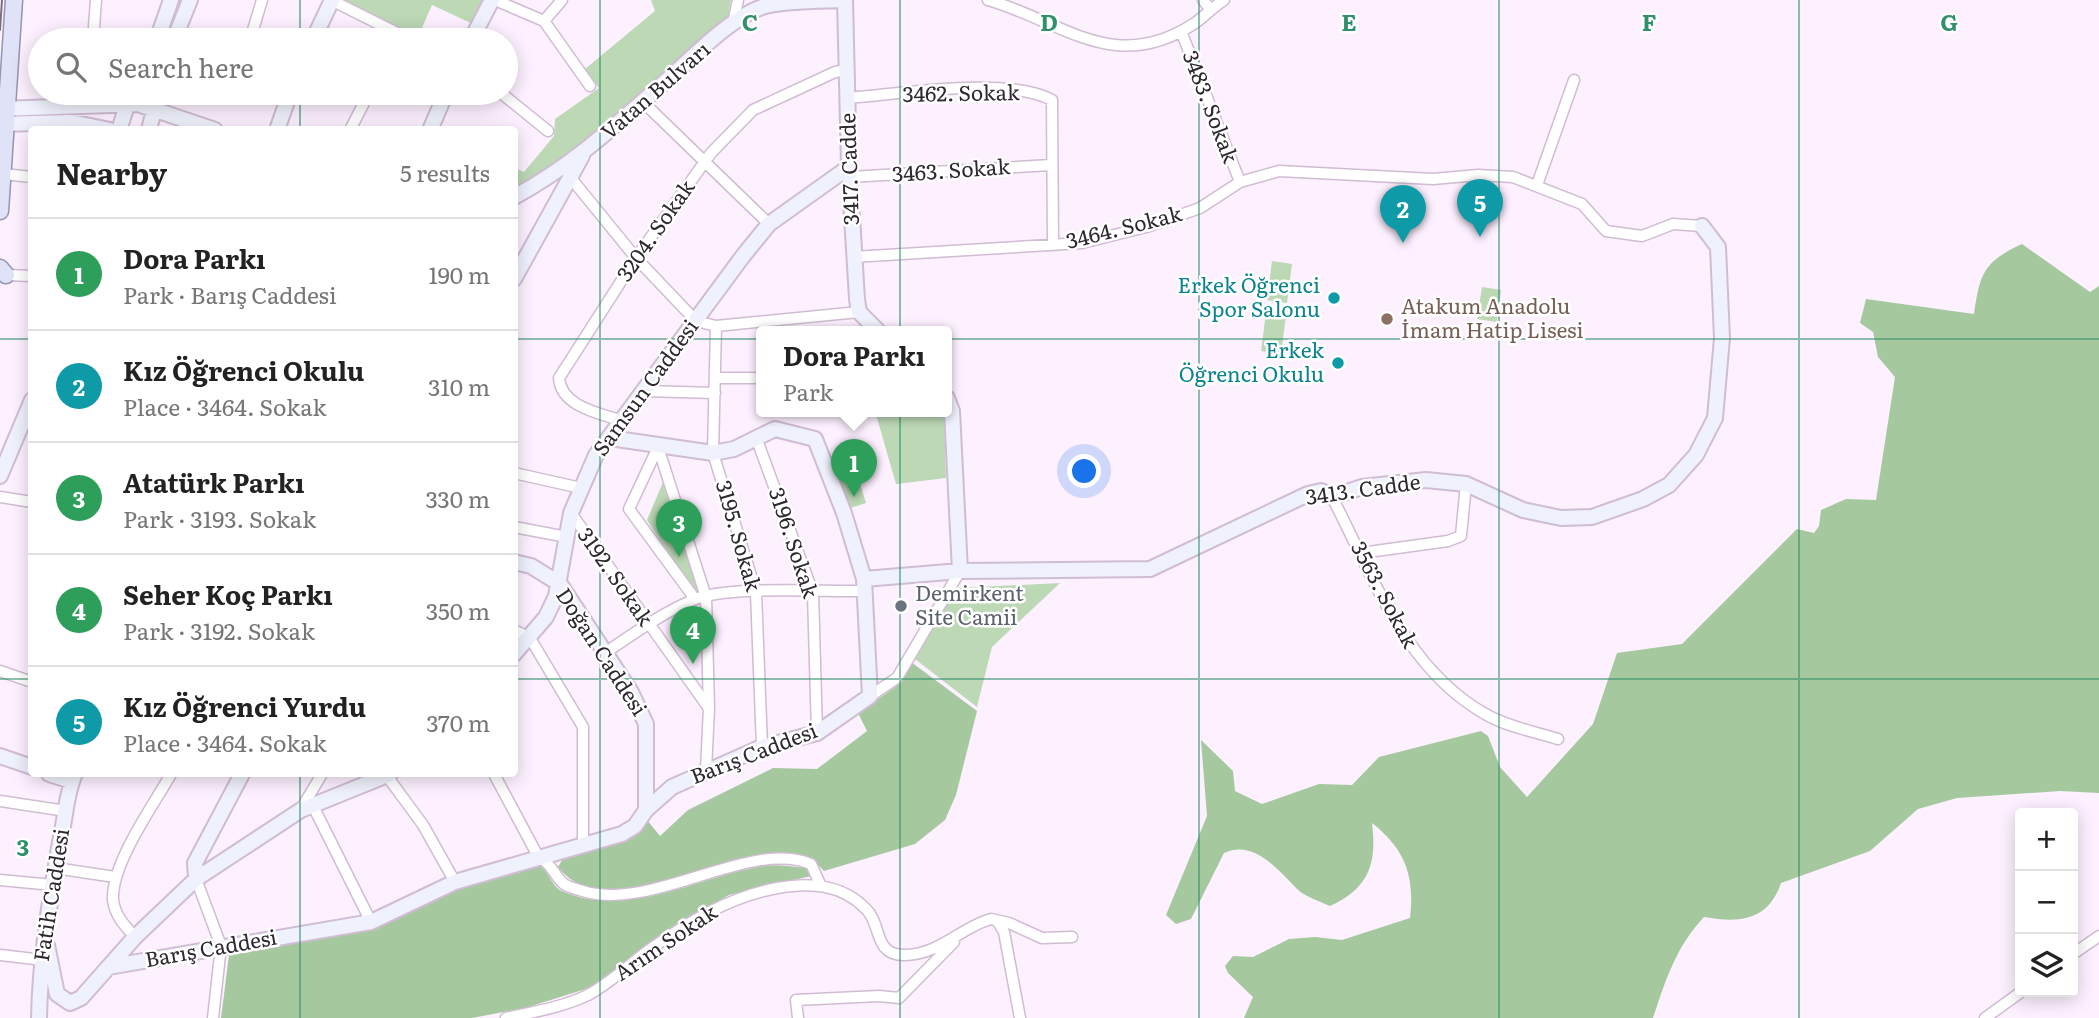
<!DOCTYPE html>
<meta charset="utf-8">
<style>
:root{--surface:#fff;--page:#f6f6f6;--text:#222;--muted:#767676;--line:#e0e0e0;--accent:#db2777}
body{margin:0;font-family:Literata,serif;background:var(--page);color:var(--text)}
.controls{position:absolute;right:21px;bottom:21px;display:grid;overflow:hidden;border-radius:7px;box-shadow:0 4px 18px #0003}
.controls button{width:63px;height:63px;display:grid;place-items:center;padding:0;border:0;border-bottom:2px solid var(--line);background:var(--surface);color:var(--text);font:35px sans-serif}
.you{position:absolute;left:1085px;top:472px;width:24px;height:24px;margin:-18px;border:5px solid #fff;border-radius:50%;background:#1a73e8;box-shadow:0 0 0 10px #1a73e833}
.badge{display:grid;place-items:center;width:46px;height:46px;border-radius:50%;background:var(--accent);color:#fff;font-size:23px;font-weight:700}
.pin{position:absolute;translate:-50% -58px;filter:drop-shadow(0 2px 4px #0008)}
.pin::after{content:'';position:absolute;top:37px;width:24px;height:21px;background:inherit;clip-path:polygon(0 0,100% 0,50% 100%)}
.popup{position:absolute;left:756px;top:326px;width:196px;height:91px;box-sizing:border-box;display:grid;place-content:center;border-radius:7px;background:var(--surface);filter:drop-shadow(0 2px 5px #0005);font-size:23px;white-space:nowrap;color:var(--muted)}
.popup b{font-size:26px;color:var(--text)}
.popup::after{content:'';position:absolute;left:50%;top:100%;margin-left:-14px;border:14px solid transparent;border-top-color:var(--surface)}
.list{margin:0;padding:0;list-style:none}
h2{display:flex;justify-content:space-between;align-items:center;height:91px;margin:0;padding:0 28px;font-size:30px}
h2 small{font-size:23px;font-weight:400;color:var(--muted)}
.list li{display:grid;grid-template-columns:46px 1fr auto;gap:21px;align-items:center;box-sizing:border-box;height:112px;padding:0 28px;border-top:2px solid var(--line)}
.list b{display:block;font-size:26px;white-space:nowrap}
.list p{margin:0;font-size:23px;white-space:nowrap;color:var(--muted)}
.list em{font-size:23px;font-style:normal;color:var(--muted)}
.icon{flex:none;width:38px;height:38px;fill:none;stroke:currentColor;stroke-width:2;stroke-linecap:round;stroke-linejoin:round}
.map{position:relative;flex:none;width:2099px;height:1018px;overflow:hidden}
.search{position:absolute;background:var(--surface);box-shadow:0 4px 18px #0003;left:28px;top:28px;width:490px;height:77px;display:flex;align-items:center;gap:18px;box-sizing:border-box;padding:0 24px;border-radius:38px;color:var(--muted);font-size:26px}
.panel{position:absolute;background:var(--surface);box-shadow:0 4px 18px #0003;left:28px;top:126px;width:490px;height:651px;border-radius:7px}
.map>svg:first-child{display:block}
.green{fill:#bcd8b5}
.forest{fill:#a6c89e}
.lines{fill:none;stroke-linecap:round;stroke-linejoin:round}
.street-casing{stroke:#d0bcd3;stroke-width:13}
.secondary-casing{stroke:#d0bcd3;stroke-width:18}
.primary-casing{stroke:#9496b0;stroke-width:19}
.street{stroke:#fff;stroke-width:10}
.secondary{stroke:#eff1fc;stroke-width:14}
.primary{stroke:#e0e3f8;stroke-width:16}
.tram{stroke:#7b727d;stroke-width:2}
.grid{fill:none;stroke:#30906a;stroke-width:2;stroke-opacity:0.55}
.culture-dot{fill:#0f9aa8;stroke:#fff;stroke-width:2.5}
.education-dot{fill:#8d6e63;stroke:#fff;stroke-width:2.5}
.worship-dot{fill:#6b7280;stroke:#fff;stroke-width:2.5}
.labels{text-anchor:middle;stroke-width:5;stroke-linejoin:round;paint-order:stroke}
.street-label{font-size:21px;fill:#2f2831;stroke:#fff}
.culture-label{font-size:21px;fill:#0d838f;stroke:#fff;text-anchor:end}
.education-label{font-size:21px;fill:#785e54;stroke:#fff;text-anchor:start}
.worship-label{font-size:21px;fill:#5b616d;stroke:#fff;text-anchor:start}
.grid-label{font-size:23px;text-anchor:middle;font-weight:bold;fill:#30906a;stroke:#fff;stroke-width:5;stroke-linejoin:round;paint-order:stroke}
</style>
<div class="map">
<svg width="2099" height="1018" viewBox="0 0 2099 1018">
<rect width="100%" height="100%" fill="#fdf0ff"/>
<path class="green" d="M342 0H487L473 24 432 5 418 37Z
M651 0H731L727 22 578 150 515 191V168L524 172 554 136 555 119 599 88 585 69 655 11Z
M1272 261 1292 264 1287 303 1267 300Z
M1482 287 1501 290 1497 322 1477 319Z
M1266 313 1286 315 1281 354 1261 351Z
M875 411H944L946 478 896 484Z
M858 477 866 503 847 509 839 482Z
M663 482 700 593 695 594 647 520Z
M1060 583 992 647 977 707 915 659 957 588Z"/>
<path class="forest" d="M2022 244 2090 292 2099 286V793L2060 791 1957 798 1918 809 1870 851 1781 883C1768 922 1738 923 1704 917 1676 947 1666 979 1653 1018H1244L1253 997 1228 973 1225 966 1233 956 1253 957 1289 939 1315 937 1342 940 1410 918C1415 876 1405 849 1372 823 1377 864 1369 888 1330 906 1319 901 1305 897 1296 888 1278 870 1254 839 1224 853L1191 919 1176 924 1166 915 1207 816 1201 740 1233 771 1235 791 1262 804 1319 784 1352 785 1379 757 1481 731 1488 736 1500 767 1527 797 1593 724 1617 653 1682 644 1797 529 1814 533 1819 526 1821 510 1846 499 1876 500 1895 377 1878 357 1873 332 1860 323 1866 299 1974 314C1980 274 1983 262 2022 244Z
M911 662 977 711 956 795 945 820 915 844 824 871C770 807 617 942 558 867L564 857 647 820 660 836 688 810 773 768 817 769 867 731 858 713 901 683Z
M537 864C549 870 551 886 562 891 628 920 699 876 763 866 777 864 793 867 807 868L811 876 729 895 672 927 589 988 525 1008 472 1018H221L229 955 240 949 375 928 457 888Z"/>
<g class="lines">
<defs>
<path id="street" d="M331 0 411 40
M495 0 544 21 590 86
M988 0C1064 22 1115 76 1195 23 1205 16 1213 7 1224 0
M1203 0 1210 9
M544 21 562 0
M733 23 738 0
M1181 31 1240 182
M93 40 96 0
M250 40 262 0
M501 93 548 131
M848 98C901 94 1007 76 1052 100L1053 245
M643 102 769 224
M89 105 90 93
M350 130 369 93
M3 174 32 177
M570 177 636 258 696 321 716 326 859 312
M850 177 1051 165
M1537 185 1574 80
M853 257 1082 243 1150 226 1200 208 1240 182 1279 171 1433 179 1478 175 1513 177 1582 204 1606 231 1642 236 1673 224 1702 226
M6 275 32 276
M716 326 713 453 756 592 762 747
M715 378H761
M644 391 715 393
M622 421C600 413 561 407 559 378L636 258 711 153 753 110 835 72 848 70
M757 440 813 593 817 733
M658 447 706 597 709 708 706 770
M658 447 629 509 695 599
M514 473 581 488
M0 497 32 502
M1332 497C1373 576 1405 670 1487 715 1508 727 1536 732 1558 739
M571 513 708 707
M514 527 567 537
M1361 553 1448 541 1461 536 1466 484
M514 630 530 638 583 727V845
M605 653C633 634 662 613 693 600 728 585 824 592 866 591
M0 671 32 682
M870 696 897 678 960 571
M494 774 539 858C552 863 554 876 564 884 570 888 583 891 590 893 660 907 752 839 811 864L820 884
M387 776 423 825 455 882
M0 801 66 811
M312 804 371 922
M301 809 322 774
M55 868 115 877
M196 879 221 946 213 1018
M0 880 53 885
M998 922 1004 932 1020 1018
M135 937C125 926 115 916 113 900 111 864 153 806 171 774
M2073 954 2099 936
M0 955 43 960
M506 1018C533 1012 563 1007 588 995 610 983 629 965 649 950 688 922 729 897 777 888 810 882 842 884 866 909 882 924 873 954 903 955 938 956 963 926 991 919L1009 923 1042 938 1072 937
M798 1018 796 1000 879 996 899 998 954 942
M1985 1018 2021 992"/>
<path id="secondary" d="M845 0 849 167 857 299 859 312 878 331
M157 40 171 0
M174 40 190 0
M313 40 332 0
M471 40 492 0
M0 109 138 104 215 130
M0 124 71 122 110 130
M119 130 131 93
M149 130 158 93
M277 130 290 93
M430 130 446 93
M514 197C572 166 618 123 667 80 693 57 732 16 765 6 790 0 820 1 845 0
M514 279 582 156
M947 398 952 411 960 571
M0 476 32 400
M514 562 531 566 560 584 631 692 646 724V810
M864 579 960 571 1150 569 1308 494 1321 491 1332 497 1362 487 1426 480 1466 484 1523 510 1561 518 1592 517 1643 499 1669 485 1696 455 1715 418 1722 338 1718 247 1702 226
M514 654 546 617 556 596 571 513 596 455 743 256 769 224 849 167
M0 756 32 767
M49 774 71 781
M196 879 195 863 242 774
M47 945 57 994 70 1003 81 998 135 937 196 879 301 810 390 774
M108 967 371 922 455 882 622 834 635 826 646 810 672 787 762 747 817 733 870 696 864 579 844 513 815 439 775 429 734 449 713 453 610 438
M39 1018C40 958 51 891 62 831 66 812 67 791 75 774"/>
<path id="primary" d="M0 211 14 0
M0 268 6 275"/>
</defs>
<use href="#street" class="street-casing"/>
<use href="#secondary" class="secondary-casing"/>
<use href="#primary" class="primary-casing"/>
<use href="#street" class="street"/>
<use href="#secondary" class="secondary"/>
<use href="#primary" class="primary"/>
<path class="tram" d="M0 30 2 0"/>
</g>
<path class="grid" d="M300 0V40M600 0V1018M900 0V1018M1199 0V1018M1499 0V1018M1799 0V1018M300 93V130M0 339H32M514 339H2099M0 679H32M514 679H2099M300 774V1018"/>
<g class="culture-dot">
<circle cx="1334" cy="298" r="7"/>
<circle cx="1338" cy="363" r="7"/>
</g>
<circle class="education-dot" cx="1387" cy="319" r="7"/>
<circle class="worship-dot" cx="901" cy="606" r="7"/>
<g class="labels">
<g class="street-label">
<text transform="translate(656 91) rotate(-41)" y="7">Vatan Bulvarı</text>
<text transform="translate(961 94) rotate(-1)" y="7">3462. Sokak</text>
<text transform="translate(1210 107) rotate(69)" y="7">3483. Sokak</text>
<text transform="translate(850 169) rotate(-92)" y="7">3417. Cadde</text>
<text transform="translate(951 171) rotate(-4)" y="7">3463. Sokak</text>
<text transform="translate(1124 228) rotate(-14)" y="7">3464. Sokak</text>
<text transform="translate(656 231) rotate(-55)" y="7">3204. Sokak</text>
<text transform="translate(646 388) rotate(-54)" y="7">Samsun Caddesi</text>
<text transform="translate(1363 490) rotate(-8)" y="7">3413. Cadde</text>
<text transform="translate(738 536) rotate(74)" y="7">3195. Sokak</text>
<text transform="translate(793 543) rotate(72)" y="7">3196. Sokak</text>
<text transform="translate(615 577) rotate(55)" y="7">3192. Sokak</text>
<text transform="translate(1384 595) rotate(62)" y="7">3563. Sokak</text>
<text transform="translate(601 652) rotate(57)" y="7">Doğan Caddesi</text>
<text transform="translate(754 754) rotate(-21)" y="7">Barış Caddesi</text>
<text transform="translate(52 895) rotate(-81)" y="7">Fatih Caddesi</text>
<text transform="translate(666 943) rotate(-34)" y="7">Arım Sokak</text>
<text transform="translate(211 949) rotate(-10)" y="7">Barış Caddesi</text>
</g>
<g class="culture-label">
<text x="1320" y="293">Erkek Öğrenci<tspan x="1320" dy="24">Spor Salonu</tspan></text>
<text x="1324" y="358">Erkek<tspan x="1324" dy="24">Öğrenci Okulu</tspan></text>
</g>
<g class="education-label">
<text x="1401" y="314">Atakum Anadolu<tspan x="1401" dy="24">İmam Hatip Lisesi</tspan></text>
</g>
<g class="worship-label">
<text x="915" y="601">Demirkent<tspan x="915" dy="24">Site Camii</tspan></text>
</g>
</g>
<g class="grid-label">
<text x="750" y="31">C</text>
<text x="1049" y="31">D</text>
<text x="1349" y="31">E</text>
<text x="1649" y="31">F</text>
<text x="1949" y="31">G</text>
<text x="23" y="856">3</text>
</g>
</svg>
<div class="controls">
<button>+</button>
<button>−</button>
<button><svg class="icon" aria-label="layers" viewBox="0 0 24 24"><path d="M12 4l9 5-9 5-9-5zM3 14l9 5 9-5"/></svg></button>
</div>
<div class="you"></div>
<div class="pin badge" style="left:854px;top:497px;background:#2e9e5b">1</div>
<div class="popup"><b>Dora Parkı</b>Park</div>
<div class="pin badge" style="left:1403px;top:243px;background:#0f9aa8">2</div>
<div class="pin badge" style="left:679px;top:557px;background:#2e9e5b">3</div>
<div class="pin badge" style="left:693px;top:664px;background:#2e9e5b">4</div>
<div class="pin badge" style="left:1480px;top:237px;background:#0f9aa8">5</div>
<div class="search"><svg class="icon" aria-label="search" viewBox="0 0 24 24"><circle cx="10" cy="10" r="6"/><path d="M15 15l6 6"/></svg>Search here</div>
<section class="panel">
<h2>Nearby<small>5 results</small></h2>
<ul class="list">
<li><span class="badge" style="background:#2e9e5b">1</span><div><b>Dora Parkı</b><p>Park · Barış Caddesi</p></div><em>190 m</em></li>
<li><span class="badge" style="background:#0f9aa8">2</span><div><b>Kız Öğrenci Okulu</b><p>Place · 3464. Sokak</p></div><em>310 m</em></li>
<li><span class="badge" style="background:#2e9e5b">3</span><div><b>Atatürk Parkı</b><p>Park · 3193. Sokak</p></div><em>330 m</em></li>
<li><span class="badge" style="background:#2e9e5b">4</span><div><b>Seher Koç Parkı</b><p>Park · 3192. Sokak</p></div><em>350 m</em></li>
<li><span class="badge" style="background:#0f9aa8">5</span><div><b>Kız Öğrenci Yurdu</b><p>Place · 3464. Sokak</p></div><em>370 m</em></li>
</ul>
</section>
</div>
